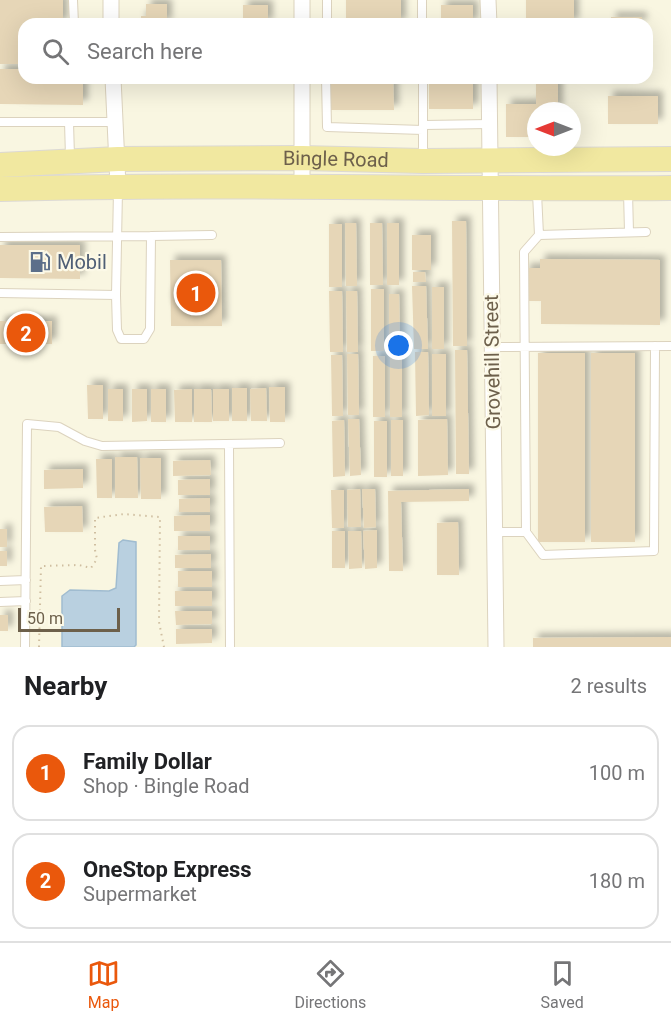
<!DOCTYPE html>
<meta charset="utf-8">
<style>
:root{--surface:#fff;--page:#f2f2f2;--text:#202124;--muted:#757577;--line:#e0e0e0;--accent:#ea580c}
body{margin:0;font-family:Roboto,sans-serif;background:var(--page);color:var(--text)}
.compass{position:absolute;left:527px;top:102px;width:54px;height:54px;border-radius:50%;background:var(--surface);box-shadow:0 6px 24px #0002;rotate:270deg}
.scale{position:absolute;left:18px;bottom:15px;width:102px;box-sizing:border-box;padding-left:6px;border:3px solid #6d604b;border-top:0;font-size:16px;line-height:21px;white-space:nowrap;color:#6d604b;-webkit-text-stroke:4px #fcf9e7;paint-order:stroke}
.you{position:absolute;left:399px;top:346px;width:21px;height:21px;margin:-15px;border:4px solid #fff;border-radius:50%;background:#1a73e8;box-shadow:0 0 0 9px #1a73e833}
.badge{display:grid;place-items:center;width:39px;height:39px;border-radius:50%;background:var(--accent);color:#fff;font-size:20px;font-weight:700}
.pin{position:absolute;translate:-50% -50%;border:3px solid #fff;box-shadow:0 2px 6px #0006}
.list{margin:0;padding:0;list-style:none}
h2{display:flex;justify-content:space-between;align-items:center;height:78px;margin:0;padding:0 24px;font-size:26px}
h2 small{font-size:20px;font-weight:400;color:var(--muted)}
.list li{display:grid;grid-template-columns:39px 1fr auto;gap:18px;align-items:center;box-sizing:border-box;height:96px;margin:0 12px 12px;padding:0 12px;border:2px solid var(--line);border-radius:18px}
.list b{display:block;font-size:22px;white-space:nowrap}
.list p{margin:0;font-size:20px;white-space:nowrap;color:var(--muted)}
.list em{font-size:20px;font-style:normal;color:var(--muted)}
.icon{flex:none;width:33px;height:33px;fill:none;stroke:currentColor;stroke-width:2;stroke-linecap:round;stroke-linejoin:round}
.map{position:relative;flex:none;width:671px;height:647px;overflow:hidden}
.search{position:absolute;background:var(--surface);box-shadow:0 6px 24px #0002;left:18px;right:18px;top:18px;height:66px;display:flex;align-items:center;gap:15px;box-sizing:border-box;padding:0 21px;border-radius:18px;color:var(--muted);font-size:22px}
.sheet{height:294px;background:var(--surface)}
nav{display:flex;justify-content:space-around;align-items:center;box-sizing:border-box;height:84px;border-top:2px solid var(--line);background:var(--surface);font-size:16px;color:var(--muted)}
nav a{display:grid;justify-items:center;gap:3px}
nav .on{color:var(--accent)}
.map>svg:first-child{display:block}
.water{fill:#b9d0e0;stroke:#a0bcd0;stroke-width:1.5}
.building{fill:#e6d6b7;filter:url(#shadow)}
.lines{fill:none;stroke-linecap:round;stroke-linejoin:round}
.lane-casing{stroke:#dcd3be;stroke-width:10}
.street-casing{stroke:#dcd3be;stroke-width:17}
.primary-casing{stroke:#dcd9d4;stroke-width:26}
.path{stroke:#cfbea0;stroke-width:2;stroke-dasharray:1.5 4.5;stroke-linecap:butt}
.lane{stroke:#fff;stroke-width:8}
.street{stroke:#fff;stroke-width:15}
.primary{stroke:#f1e8a0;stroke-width:24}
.labels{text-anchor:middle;stroke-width:4.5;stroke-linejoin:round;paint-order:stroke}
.street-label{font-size:20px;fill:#6d604b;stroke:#fcf9e7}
.service-label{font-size:20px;fill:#4e5e75;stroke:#fcf9e7;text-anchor:start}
</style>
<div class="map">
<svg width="671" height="647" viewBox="0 0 671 647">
<defs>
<filter id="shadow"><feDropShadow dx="5" dy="-5" stdDeviation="3" flood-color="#0004"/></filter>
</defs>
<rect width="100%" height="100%" fill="#f9f6e1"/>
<path class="water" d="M123 540 136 542V645L134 647H62V596L70 590 109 591 116 588 119 543Z"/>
<path class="building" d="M0 0H63V24H24V64H0Z
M346 0H401V24H346Z
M526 0H574V24H526Z
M146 4H167V24H141V16H146Z
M243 5H268V24H243Z
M441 5H473V24H441Z
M611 17H642V24H611Z
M0 69H24V78H83V105L0 104Z
M331 78H393L394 110H331Z
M429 78H473V109H429Z
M536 78H558V111H536V137H506V104H536Z
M608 96H658V124H608Z
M452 221H466L467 346H453Z
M345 223H356L357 286H346Z
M370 223H382L383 285H370Z
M387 223H399V285H387Z
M329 224H342V287H329Z
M412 235H431V270H412Z
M0 245H80V279L0 278Z
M540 259 660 260V325L541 324V301H525V268H540Z
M170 260H221L222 326H171Z
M413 272H425L426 282H413Z
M412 286H426L428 349H414Z
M432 287H444V349H432Z
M371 289H384V351H371Z
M329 291H342L343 352H330Z
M346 291H357L358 352H347Z
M389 294H399L400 351H389Z
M0 321H52V344H0Z
M455 350H467L469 474H456Z
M415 352H428L429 415 416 416Z
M538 353H585V542H538Z
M591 353H635V542H591Z
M347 354H358L359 415H348Z
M432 354H446V416H432Z
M331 355H342L343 416H332Z
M390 355H402V417H390Z
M373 356H385V417H373Z
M87 385H103V419H88Z
M269 387H285V422H270Z
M232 388H247V421H232Z
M266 388 267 421H251L250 389Z
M108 389H123V421H108Z
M132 389H147V421L132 422Z
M151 389H166V422H151Z
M192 389V422H175L174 390Z
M194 389H211L212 422H194Z
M213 389H229V421H213Z
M348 419H359L361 475 350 476Z
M447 419 448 475 418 476V420Z
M344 420 345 476 333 477 332 421Z
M391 420H403V476H391Z
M374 421H387V477H374Z
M115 457H137L138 498H115Z
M140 458H161V499H141Z
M96 459H112V498H97Z
M210 460 211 475 173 476V461Z
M83 469V488L44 489V470Z
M210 479V495H178V480Z
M360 489 361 527H348L347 490Z
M362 489H375L376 527 364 528Z
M469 489V501L401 502 403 571H389L388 491Z
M331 490H344V528H332Z
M210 498V512H179V499Z
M82 506 83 532H45L44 507Z
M210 515V531H174V516Z
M458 522 459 575H437V523Z
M0 529H7V547H0Z
M377 530V568L365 569 363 531Z
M332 531H345V568H332Z
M348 531H361L362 568 349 569Z
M178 536H210V550H178Z
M0 551H7V566H0Z
M211 554V568H175V555Z
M178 571H212V587H178Z
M175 591H212V606H175Z
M175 611H212V624L176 625Z
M0 615H8V631H0Z
M176 629H212V643L176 644Z
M671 637V647H533V638Z"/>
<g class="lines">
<defs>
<path id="lane" d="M73 0 74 24
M422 0V24
M327 24V0
M326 78 327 127 423 130V78
M0 122H116
M69 122 70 157
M424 125 490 124
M423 157V130
M628 192 629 232
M539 235 646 232
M0 237 151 236
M0 293 116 295 118 190
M116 295 117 330 121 339H144L150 329 151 236 212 235
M492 347 671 346
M229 446 230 647
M495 532H526L524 252 539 235 537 193
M526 532 543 555 654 551 655 346
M0 581 26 580
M0 602 26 601
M25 647 27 424 59 427 85 441 102 446 280 443"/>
<path id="street" d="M488 0 489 24
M111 24V0
M302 24V0
M113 78 118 186
M302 78V186
M489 78 496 647"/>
<g id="primary">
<path id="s1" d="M0 165 118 159 302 158 423 161 671 159"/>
<path d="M0 189C224 183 447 190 671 188"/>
</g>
</defs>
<use href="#lane" class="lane-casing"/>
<use href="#street" class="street-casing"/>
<use href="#primary" class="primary-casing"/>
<path class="path" d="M39 647 41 566 79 565 91 568 97 559 95 550V518L124 514 160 517 159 622 164 647"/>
<use href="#lane" class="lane"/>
<use href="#street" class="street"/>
<use href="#primary" class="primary"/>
</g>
<defs>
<symbol id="fuel-bare" viewBox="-9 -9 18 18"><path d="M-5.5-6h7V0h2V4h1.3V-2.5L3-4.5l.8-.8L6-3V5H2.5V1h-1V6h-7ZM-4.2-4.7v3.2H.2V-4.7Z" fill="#5c6f8a" stroke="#fcf9e7" stroke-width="2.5" paint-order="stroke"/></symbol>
</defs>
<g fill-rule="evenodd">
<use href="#fuel-bare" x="25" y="247" width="30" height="30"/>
</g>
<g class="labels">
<g class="street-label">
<text dy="7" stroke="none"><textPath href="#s1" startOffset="336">Bingle Road</textPath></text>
<text transform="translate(492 362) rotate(-91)" y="7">Grovehill Street</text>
</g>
<g class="service-label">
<text x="57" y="269">Mobil</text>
</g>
</g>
</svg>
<svg class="compass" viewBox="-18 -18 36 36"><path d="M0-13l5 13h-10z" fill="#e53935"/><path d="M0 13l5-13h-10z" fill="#757577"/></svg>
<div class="scale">50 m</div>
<div class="you"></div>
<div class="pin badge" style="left:196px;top:293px">1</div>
<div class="pin badge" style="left:26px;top:333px">2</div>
<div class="search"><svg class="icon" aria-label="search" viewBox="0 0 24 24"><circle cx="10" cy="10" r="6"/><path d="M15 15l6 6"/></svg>Search here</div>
</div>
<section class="sheet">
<h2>Nearby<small>2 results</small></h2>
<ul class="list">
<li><span class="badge">1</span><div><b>Family Dollar</b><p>Shop · Bingle Road</p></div><em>100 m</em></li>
<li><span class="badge">2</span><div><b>OneStop Express</b><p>Supermarket</p></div><em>180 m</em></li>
</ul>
</section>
<nav>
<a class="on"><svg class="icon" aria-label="map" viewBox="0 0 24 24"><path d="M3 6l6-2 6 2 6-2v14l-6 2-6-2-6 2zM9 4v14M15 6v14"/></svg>Map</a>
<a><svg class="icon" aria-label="directions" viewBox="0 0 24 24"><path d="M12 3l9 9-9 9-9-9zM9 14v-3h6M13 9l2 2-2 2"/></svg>Directions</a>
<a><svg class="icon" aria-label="saved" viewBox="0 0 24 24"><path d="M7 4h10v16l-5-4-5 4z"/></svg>Saved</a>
</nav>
